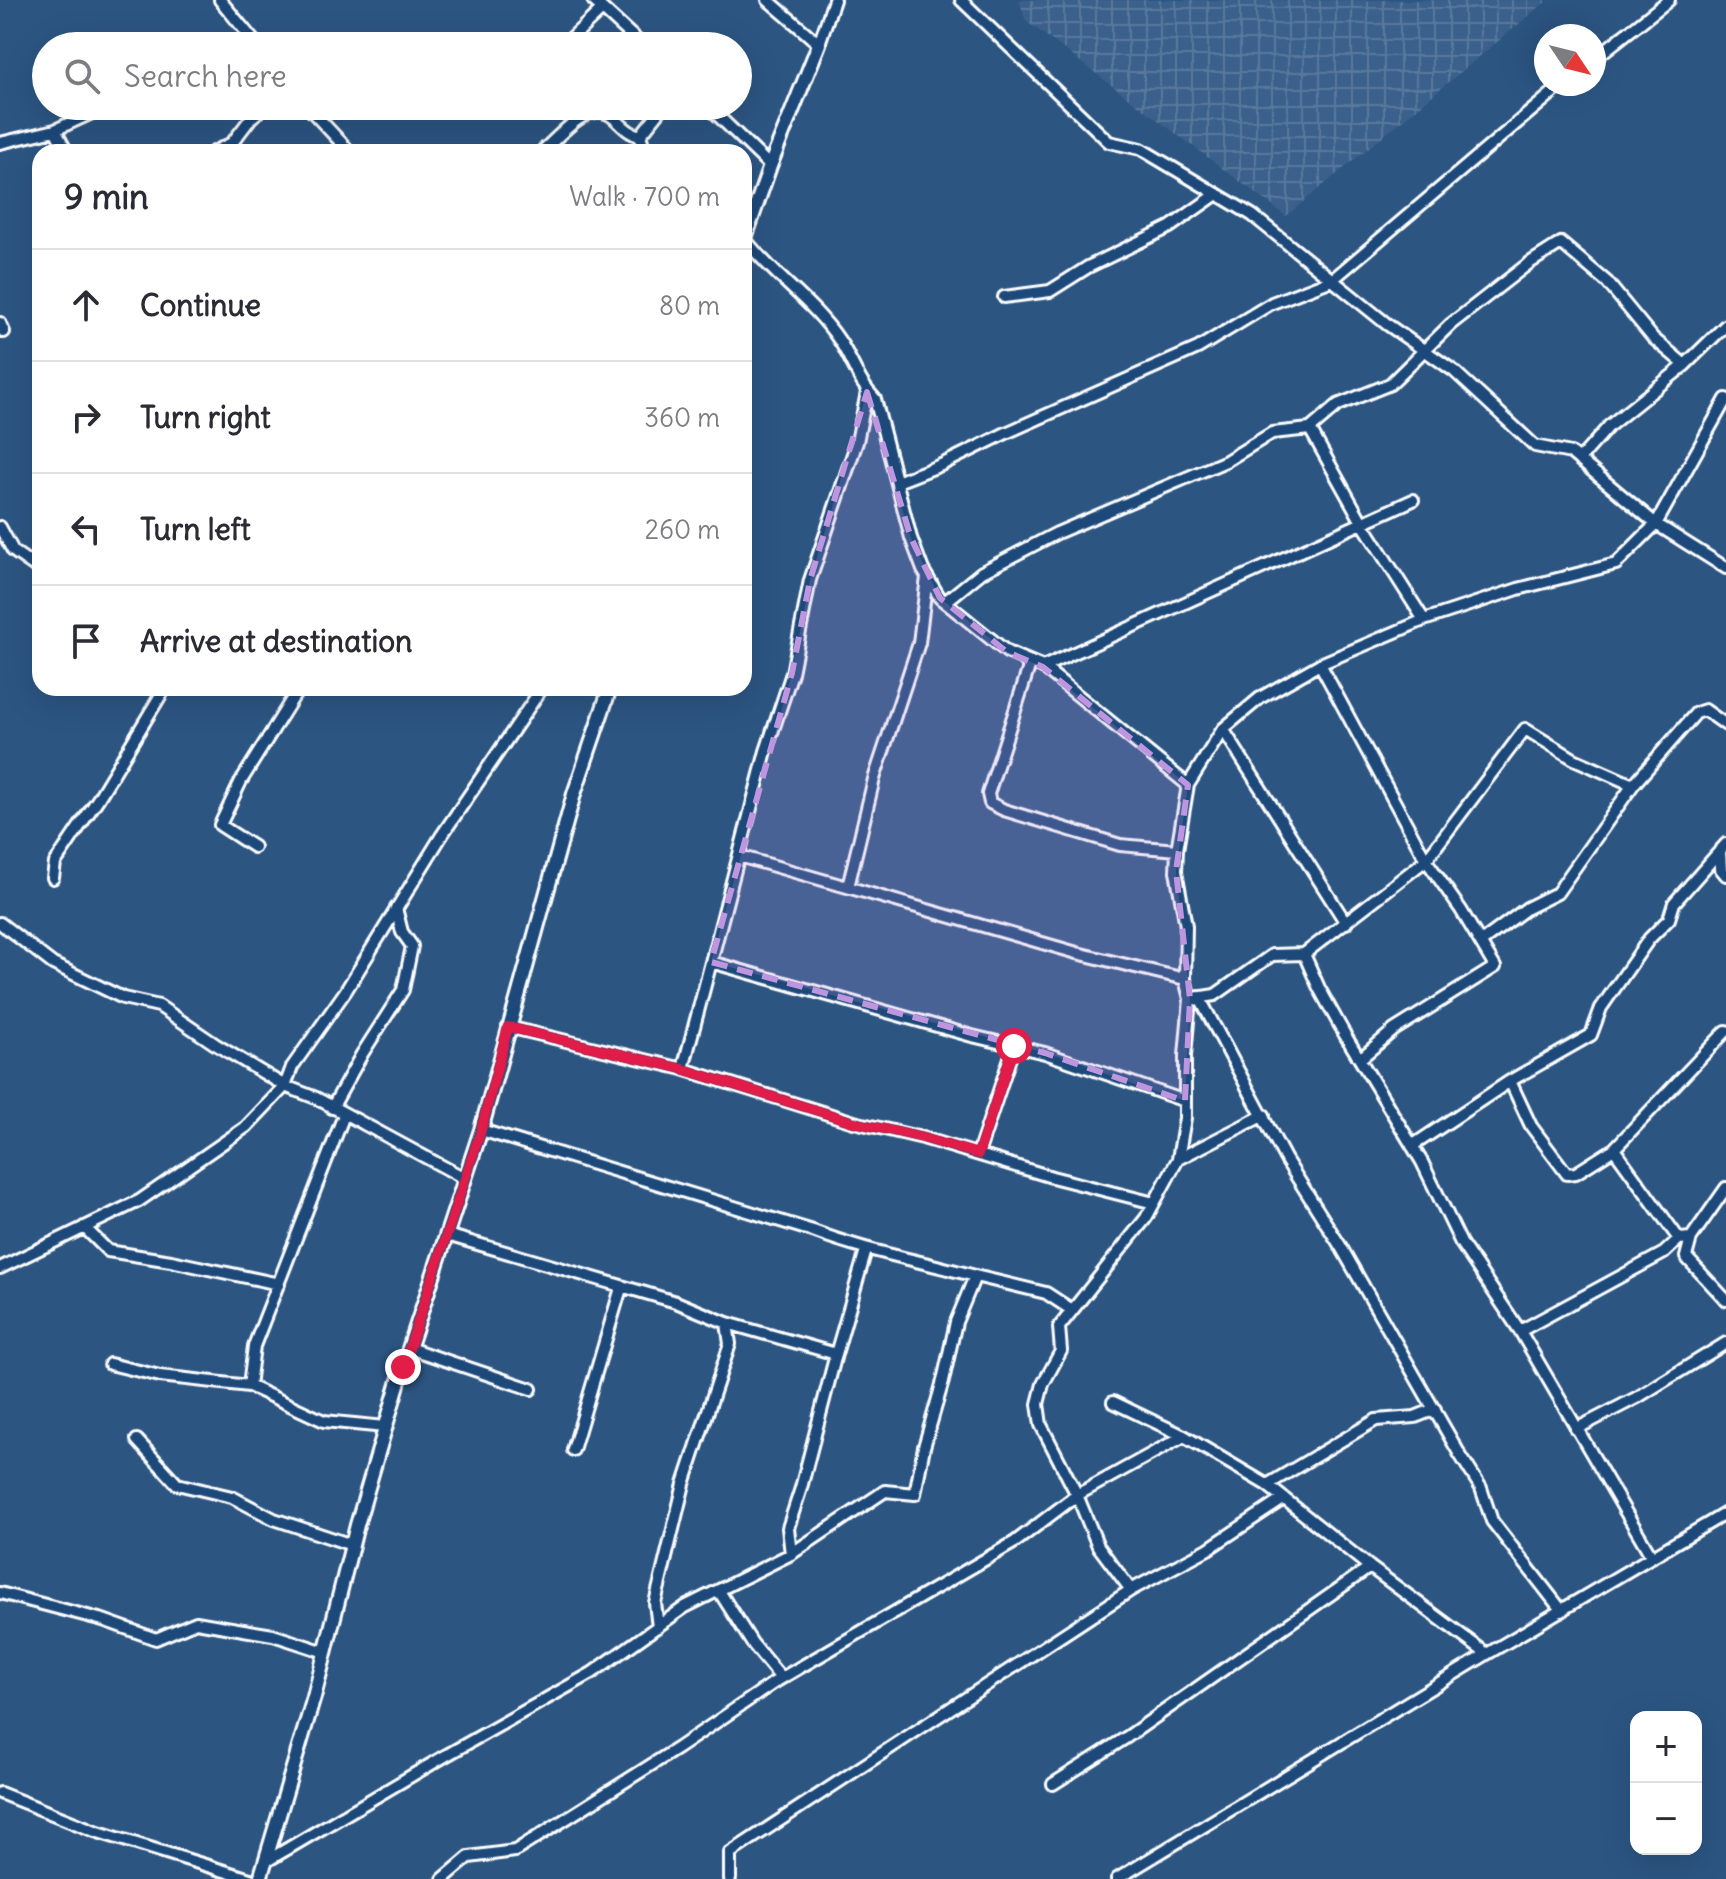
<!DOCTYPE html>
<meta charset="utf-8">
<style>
:root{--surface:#fff;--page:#f7f7f7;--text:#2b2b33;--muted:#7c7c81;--line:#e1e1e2}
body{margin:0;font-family:Delius,sans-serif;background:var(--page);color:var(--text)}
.controls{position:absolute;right:24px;bottom:24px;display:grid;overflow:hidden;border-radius:16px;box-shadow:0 8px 32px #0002}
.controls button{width:72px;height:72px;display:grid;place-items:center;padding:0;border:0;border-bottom:2px solid var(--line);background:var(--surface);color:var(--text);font:40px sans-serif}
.compass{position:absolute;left:1534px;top:24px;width:72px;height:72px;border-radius:50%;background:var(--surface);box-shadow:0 8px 32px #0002;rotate:125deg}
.stop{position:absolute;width:24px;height:24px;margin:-18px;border:6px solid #e11d48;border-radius:50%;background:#fff}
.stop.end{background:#e11d48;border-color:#fff;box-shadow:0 2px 8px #0008}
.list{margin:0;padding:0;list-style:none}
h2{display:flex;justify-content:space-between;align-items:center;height:104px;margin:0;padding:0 32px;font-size:34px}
h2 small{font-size:26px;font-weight:400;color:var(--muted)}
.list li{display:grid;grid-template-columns:52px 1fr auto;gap:24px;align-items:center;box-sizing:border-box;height:112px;padding:0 32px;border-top:2px solid var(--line)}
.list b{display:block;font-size:30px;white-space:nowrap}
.list em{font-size:26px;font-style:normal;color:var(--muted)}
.icon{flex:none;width:44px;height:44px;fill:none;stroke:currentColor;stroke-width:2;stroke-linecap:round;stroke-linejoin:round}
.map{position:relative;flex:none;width:1726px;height:1879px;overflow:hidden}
.search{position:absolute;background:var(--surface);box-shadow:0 8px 32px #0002;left:32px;top:32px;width:720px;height:88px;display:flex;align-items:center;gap:20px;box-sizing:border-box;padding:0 28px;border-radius:44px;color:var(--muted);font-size:30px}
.panel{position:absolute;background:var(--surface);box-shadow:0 8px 32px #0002;left:32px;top:144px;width:720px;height:552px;border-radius:24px}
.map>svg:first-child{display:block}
.industrial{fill:url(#industrial-grid)}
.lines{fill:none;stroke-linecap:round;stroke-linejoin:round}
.minor-casing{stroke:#fff;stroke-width:16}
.tertiary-casing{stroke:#fff;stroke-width:18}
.minor{stroke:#1f4a7a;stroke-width:10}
.tertiary{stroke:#1f4a7a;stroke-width:12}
.route{stroke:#e11d48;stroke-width:10}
.marked{fill:#bd96df;fill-opacity:0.2;stroke:#bd96df;stroke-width:6;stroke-dasharray:16 10;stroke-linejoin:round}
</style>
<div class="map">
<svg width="1726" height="1879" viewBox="0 0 1726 1879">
<defs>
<pattern id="industrial-grid" width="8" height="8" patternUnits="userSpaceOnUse" patternTransform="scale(2)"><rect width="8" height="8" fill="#3b618b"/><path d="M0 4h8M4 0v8" fill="none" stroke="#58799c"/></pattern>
</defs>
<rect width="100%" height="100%" fill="#2c5582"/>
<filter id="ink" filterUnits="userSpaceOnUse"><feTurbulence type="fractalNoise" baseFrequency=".0125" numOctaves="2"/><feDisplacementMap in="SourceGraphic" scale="16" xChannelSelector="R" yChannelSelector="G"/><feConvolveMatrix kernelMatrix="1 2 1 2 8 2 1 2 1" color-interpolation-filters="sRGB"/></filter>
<g filter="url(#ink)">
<path class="industrial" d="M1019 0H1548L1286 216 1026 21Z"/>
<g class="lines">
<defs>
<path id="minor" d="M220 0 258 46
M593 0 643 46
M768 0 819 44 834 0
M961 0 1109 142 1141 149 1252 215 1388 325 1454 371 1535 446 1571 453 1656 524 1726 568
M563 46 602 9
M1594 59 1669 0
M307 106 350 152
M708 106 770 166
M55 130 67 152
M640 136 646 152
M0 143 55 130 107 106
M214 152 232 143 251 118 265 106
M541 152C560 137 589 96 614 118 622 125 629 134 640 136L664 106
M745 239C773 276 813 301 839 340 852 359 858 382 875 399L911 538 923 570 940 598 1007 652 1043 667 1188 785
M1004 297 1050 291 1088 267 1170 227 1217 194
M0 323 4 332
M1579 460 1609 426 1685 365 1726 325
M897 482 941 465 1006 433 1198 348 1272 303 1332 280 1563 84
M0 527 13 551 40 570
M945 602 982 572 1057 533 1226 461 1272 433 1310 429
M1424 620 1363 524 1310 429 1338 405 1390 384 1451 324 1528 264 1561 243 1607 282 1653 338 1685 365
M1026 662 1029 667 988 794 990 803 1004 810 1120 845 1177 850
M1320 664 1426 860 1461 910 1495 967 1394 1030 1361 1058
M1043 667 1413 500
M1223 729 1260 698 1320 664 1424 620 1518 589 1616 564 1656 524 1726 399
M254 847 220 825 241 781 299 688
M1720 850 1721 869 1726 875
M739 856 1077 953 1185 979
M53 878 55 863 98 799 165 688
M848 887 874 779 919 643 927 577
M0 923 53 964 123 998 159 1006 215 1044 285 1086 316 1098 464 1178
M1481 942 1527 908 1557 893 1633 785 1696 713 1705 710 1726 725
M1304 954 1426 860 1525 729 1574 759 1633 785
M711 962 766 751 792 673 810 580 857 442 867 392
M1190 999 1215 995 1272 955 1304 954 1319 988 1345 1035 1422 1162 1461 1243 1520 1331 1652 1557
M1198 1000 1199 997 1286 1160 1341 1247 1459 1453 1481 1488 1492 1521 1562 1611
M508 1027 683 1069 711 962 972 1036 1045 1053 1185 1101
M683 1069 854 1122 923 1138 1052 1177 1154 1203
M332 1108 362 1054 403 990 412 946 402 932 396 908
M481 1130 813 1231C865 1251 921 1261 975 1276
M1412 1146 1510 1081
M1614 1149 1576 1173 1567 1174 1531 1126 1510 1081 1591 1035 1601 1008 1649 939 1669 919 1674 903 1726 844
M978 1154 1014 1046
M1178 1159 1264 1115
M1726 1188 1691 1238 1686 1257 1726 1300
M84 1227 108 1251 171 1261 279 1284
M447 1235 676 1302 727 1323 730 1344 684 1484 655 1603 658 1627
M1679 1239 1614 1149 1726 1031
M0 1268 139 1201 246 1127 285 1086 292 1067 345 992 442 835 542 688
M727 1323 836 1354 801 1488 788 1528 791 1554
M1520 1331 1664 1253 1679 1239 1691 1238
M409 1348 531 1389
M836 1354 866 1250
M110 1364 160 1376 249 1386 324 1421 385 1427
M249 1386 254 1346 344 1115
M1113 1402 1184 1436 1267 1485 1370 1567 1487 1654
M1576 1429 1638 1397 1726 1343
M137 1440 177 1484 232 1497 274 1519 352 1545
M573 1450 621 1288
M1267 1485 1376 1420 1415 1417 1435 1409
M1131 1590 1098 1546 1077 1495 1041 1425 1038 1404 1043 1384 1061 1351 1059 1327 1146 1218 1178 1159 1185 1118V1056L1190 999 1185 979 1186 926 1176 871 1177 850 1188 785 1223 729 1346 923
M719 1591 752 1643 781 1678
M0 1593 103 1620 156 1639 196 1622 273 1635 325 1652
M1053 1784 1127 1737 1370 1567
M0 1793 95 1831 250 1879
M265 1862 445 1756 592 1673 685 1607 791 1554 885 1491 915 1494 924 1447 943 1381 956 1322 975 1276 1046 1293 1072 1310
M443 1879 469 1857 515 1851 678 1748 775 1682 1015 1542 1077 1495 1184 1436
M730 1879V1853L1131 1590 1208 1549 1283 1499
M1117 1879 1487 1654 1726 1513"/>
<path id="tertiary" d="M744 241 770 166 819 44
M260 1879 314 1697 357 1525 403 1367 481 1130 574 794 610 688"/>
</defs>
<use href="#minor" class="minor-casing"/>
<use href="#tertiary" class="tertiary-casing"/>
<use href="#minor" class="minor"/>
<use href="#tertiary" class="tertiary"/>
</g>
</g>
<g class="lines" filter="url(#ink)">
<path class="route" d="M403 1367 481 1130 508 1027 683 1069 854 1122 923 1138 978 1154 1014 1046"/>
</g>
<path class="marked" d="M867 392 911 538 940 598 1007 652 1043 667 1188 785 1176 871 1190 999 1185 1101 1045 1053 711 962 792 673 810 580Z"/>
</svg>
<div class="controls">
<button>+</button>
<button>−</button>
</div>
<svg class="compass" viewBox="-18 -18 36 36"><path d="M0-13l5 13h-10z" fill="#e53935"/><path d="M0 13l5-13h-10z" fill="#7c7c81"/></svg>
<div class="stop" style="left:1014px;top:1046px"></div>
<div class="stop end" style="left:403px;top:1367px"></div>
<div class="search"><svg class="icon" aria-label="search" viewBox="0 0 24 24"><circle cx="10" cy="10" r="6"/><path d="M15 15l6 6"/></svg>Search here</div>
<section class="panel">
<h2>9 min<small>Walk · 700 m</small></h2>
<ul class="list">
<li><svg class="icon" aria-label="ahead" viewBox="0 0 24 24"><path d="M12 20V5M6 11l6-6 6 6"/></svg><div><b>Continue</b></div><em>80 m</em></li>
<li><svg class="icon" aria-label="right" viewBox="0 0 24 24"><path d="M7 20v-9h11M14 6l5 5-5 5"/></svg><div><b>Turn right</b></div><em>360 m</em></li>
<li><svg class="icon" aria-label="left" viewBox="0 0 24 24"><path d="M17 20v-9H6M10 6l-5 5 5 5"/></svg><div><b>Turn left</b></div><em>260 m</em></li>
<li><svg class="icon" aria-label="arrive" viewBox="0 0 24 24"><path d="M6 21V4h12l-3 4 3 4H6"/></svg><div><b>Arrive at destination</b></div></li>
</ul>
</section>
</div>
